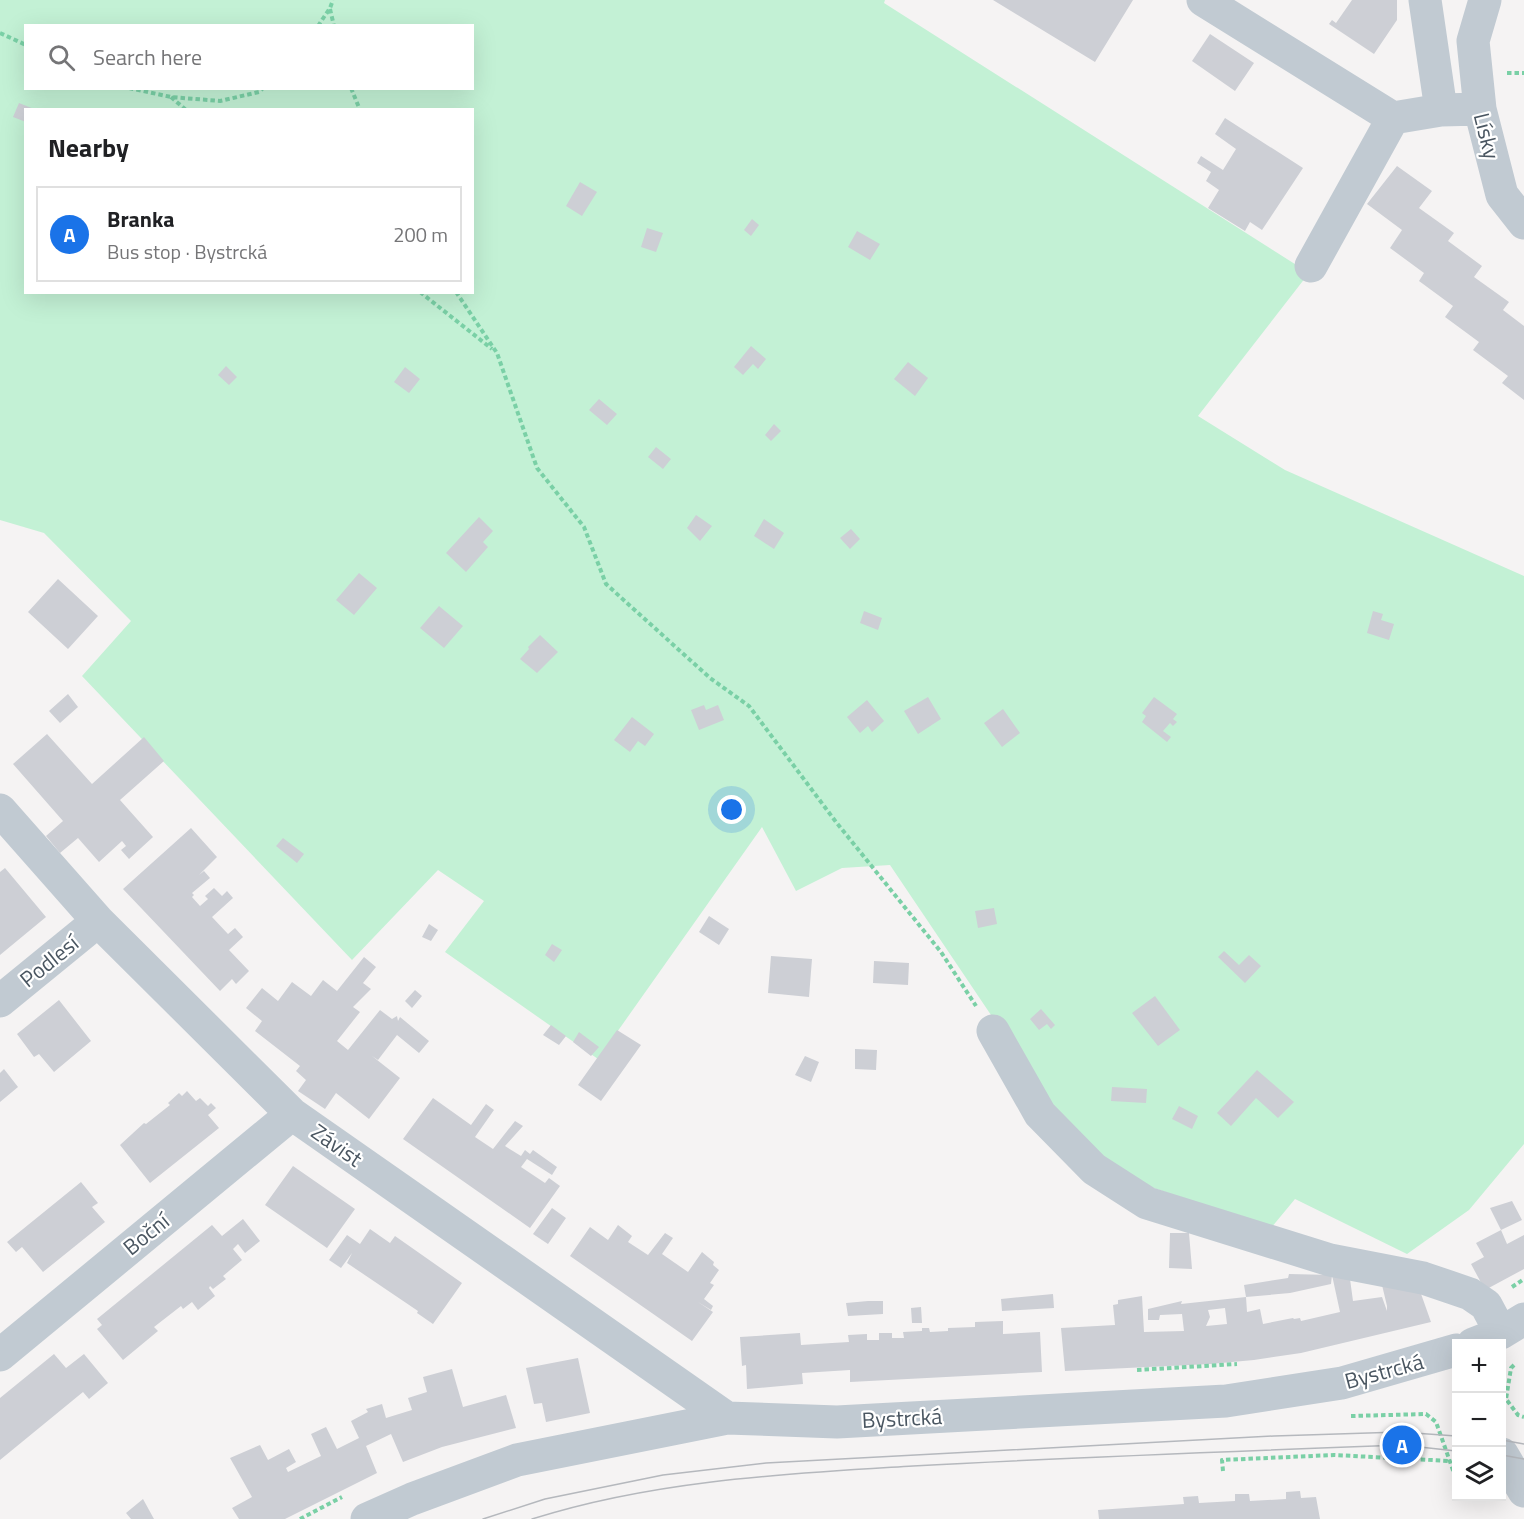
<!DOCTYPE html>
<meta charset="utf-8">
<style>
:root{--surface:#fff;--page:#f2f2f2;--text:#202124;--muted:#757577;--line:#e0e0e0;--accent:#1a73e8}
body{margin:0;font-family:"Titillium Web",sans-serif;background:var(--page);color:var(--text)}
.controls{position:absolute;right:18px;bottom:18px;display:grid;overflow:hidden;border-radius:0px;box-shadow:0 6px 24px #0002}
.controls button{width:54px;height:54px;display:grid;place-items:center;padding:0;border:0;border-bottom:2px solid var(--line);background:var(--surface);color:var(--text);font:30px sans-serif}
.you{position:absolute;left:732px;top:810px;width:21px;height:21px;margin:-15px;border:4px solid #fff;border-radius:50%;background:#1a73e8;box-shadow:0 0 0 9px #1a73e833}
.badge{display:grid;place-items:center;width:39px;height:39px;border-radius:50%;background:var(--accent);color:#fff;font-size:20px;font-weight:700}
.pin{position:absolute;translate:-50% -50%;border:3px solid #fff;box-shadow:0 2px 6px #0006}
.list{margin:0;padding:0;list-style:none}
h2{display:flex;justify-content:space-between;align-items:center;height:78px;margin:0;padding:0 24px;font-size:26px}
h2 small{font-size:20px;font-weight:400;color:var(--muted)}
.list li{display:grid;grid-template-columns:39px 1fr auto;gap:18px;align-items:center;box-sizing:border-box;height:96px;margin:0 12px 12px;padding:0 12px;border:2px solid var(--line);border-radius:0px}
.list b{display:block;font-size:22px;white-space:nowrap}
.list p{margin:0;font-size:20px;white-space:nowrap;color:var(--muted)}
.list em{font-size:20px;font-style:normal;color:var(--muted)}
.icon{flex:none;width:33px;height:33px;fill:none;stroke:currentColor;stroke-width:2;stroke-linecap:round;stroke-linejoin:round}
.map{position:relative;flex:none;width:1524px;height:1519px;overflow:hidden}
.search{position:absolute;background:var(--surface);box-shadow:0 6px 24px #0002;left:24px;top:24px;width:450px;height:66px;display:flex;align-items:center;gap:15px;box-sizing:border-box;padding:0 21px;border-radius:0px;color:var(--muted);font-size:22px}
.panel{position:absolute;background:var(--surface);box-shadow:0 6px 24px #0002;left:24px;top:108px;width:450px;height:186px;border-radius:0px}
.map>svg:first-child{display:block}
.green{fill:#c3f1d5;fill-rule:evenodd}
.building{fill:#cdcfd5;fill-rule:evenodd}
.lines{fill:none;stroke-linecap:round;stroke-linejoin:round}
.path{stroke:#7ad0a6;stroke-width:4;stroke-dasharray:4.5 3;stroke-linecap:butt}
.minor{stroke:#c1cad2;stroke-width:33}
.tram{stroke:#b5b8bd;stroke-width:1.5}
.labels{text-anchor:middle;stroke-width:4.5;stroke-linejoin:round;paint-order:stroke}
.street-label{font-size:22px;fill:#4a5661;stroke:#fff}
</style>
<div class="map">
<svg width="1524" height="1519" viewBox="0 0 1524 1519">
<rect width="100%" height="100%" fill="#f5f3f3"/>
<path class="green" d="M0 0H885L884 3 1309 273 1198 416 1285 470 1524 576V1144L1469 1210 1407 1254 1295 1199 1271 1228 1139 1183 1083 1148 1059 1116 890 865 842 868 796 891 762 827 598 1059 445 952 484 901 438 870 352 960 82 676 131 621 44 533 0 520ZM26 26H472V88H26ZM26 110H472V292H26Z"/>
<path class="building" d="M993 0H1133L1095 62Z
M1352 0H1397V20L1374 54 1329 24 1332 20 1336 23Z
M1210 34 1254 63 1235 91 1192 61Z
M19 103 34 109 26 110V122L13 117Z
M1225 118 1303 168 1262 230 1250 222 1245 231 1208 208 1219 190 1206 181 1211 172 1197 163 1201 156 1223 170 1236 149 1215 134Z
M1397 166 1432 191 1419 208 1454 233 1448 241 1482 266 1474 277 1509 302 1503 310 1524 326V400L1502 383 1508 376 1473 350 1479 342 1445 317 1453 306 1419 281 1424 273 1390 248 1402 230 1367 204Z
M580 182 597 192 582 216 566 206Z
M752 219 759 225 751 236 744 230Z
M647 228 663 233 656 252 641 247Z
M857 231 880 244 870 260 848 247Z
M751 346 766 359 758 369 753 364 743 375 734 367Z
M908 362 928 378 915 396 894 379Z
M226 366 237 377 229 385 218 375Z
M405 367 420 379 409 393 394 382Z
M599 399 617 414 607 425 589 410Z
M774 424 781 431 771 441 765 435Z
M656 447 671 459 663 469 648 457Z
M696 515 712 526 700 541 687 528Z
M479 517 493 531 483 542 488 547 466 572 446 553Z
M764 519 784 533 774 549 754 536Z
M851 529 860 539 850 549 840 538Z
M359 573 377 588 354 615 336 600Z
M58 579 98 616 68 649 28 612Z
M439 606 463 626 444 648 420 628Z
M864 611 882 618 878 630 860 623Z
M1373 611 1383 614 1381 620 1394 624 1389 640 1367 633Z
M540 635 558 652 537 673 520 659 529 649 528 647Z
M68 694 78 707 60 723 49 711Z
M928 697 941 719 918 734 904 711Z
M1154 697 1177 714 1173 719 1177 722 1173 726 1170 723 1163 731 1171 737 1167 742 1142 722 1146 716 1142 713Z
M867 700 884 721 872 732 868 726 860 733 847 717Z
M704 705 706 710 718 705 724 720 699 730 691 710Z
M1003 709 1020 733 1002 747 984 723Z
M632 717 654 734 645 746 638 741 630 752 614 740Z
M47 734 92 784 144 737 164 761 120 800 153 837 129 859 121 850 126 846 122 841 99 862 78 838 60 853 46 836 63 821 13 764Z
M191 828 217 857 199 875 204 871 210 878 192 893 194 895 192 897 200 906 208 899 205 896 214 888 222 896 227 891 233 898 212 917 228 934 235 928 243 937 229 950 249 971 236 984 232 979 220 991 123 889Z
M283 838 304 854 297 863 276 846Z
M5 868 46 917 0 955V872Z
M994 908 997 924 978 928 975 911Z
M709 916 729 929 719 945 699 932Z
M429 924 438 930 431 941 422 937Z
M552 944 562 950 554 962 545 955Z
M1224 951 1239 965 1249 955 1261 966 1245 983 1218 957Z
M771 956 812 959 809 997 768 993Z
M364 957 376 967 363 983 371 989 353 1007 360 1012 337 1041 348 1050 380 1010 392 1019 397 1016 398 1021 400 1017 429 1041 419 1053 397 1035 378 1060 372 1056 400 1078 369 1119 336 1093 325 1109 298 1091 306 1080 296 1071 300 1066 255 1031 262 1021 246 1008 262 988 278 1001 292 982 311 996 323 980 337 991Z
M874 961 909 963 908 985 873 983Z
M415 990 422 996 412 1008 405 1001Z
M1155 996 1180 1030 1158 1046 1132 1013Z
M59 1000 91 1041 54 1072 39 1054 34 1057 17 1034Z
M1041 1009 1055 1025 1051 1029 1047 1024 1039 1030 1030 1019Z
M551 1025 566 1036 559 1045 543 1035Z
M617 1030 641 1045 601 1101 578 1085Z
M579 1032 599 1047 591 1056 573 1042Z
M855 1049 877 1050 876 1070 855 1069Z
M805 1056 819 1062 811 1082 795 1075Z
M4 1069 18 1087 0 1102V1073Z
M1257 1070 1294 1102 1278 1118 1256 1098 1231 1126 1217 1113Z
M1112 1087 1147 1089 1146 1103 1111 1101Z
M187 1091 196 1101 200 1098 208 1106 211 1103 216 1108 208 1115 219 1128 150 1183 120 1145 144 1123 146 1124 170 1105 168 1103 179 1093 182 1096Z
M433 1098 471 1125 486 1104 494 1110 475 1137 493 1149 515 1121 523 1126 505 1146 521 1156 525 1150 530 1154 533 1150 557 1167 552 1175 527 1159 521 1167 545 1183 549 1178 560 1186 530 1228 403 1139Z
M1179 1106 1198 1116 1192 1129 1172 1119Z
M293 1166 355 1209 327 1248 265 1205Z
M81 1182 98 1203 92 1207 105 1222 43 1272 22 1247 16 1252 7 1242Z
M1512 1201 1522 1220 1501 1230 1507 1244 1524 1235V1269L1485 1290 1471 1264 1484 1257 1476 1243 1501 1230 1490 1208Z
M552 1208 566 1218 548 1244 533 1234Z
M243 1219 260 1241 245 1253 238 1244 233 1249 242 1260 223 1276 226 1279 213 1289 210 1286 209 1288 215 1296 198 1310 192 1302 183 1309 181 1306 154 1327 158 1331 123 1360 97 1329 102 1325 97 1319 212 1225 222 1236Z
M618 1225 632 1236 628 1242 648 1255 665 1233 673 1238 662 1254 688 1272 702 1252 714 1262 713 1265 719 1270 710 1283 714 1285 704 1299 713 1306 711 1310 698 1302 713 1312 692 1341 570 1256 590 1227 608 1240Z
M370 1229 390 1243 395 1236 462 1283 433 1324 417 1313 418 1311 347 1263 352 1253 341 1268 329 1260 347 1235 360 1244Z
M1170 1233H1189L1192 1269 1169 1268Z
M1289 1274 1332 1275 1331 1284 1290 1293 1246 1297 1244 1285 1288 1278Z
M1332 1275 1350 1279 1353 1301 1382 1297 1387 1311V1306L1382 1285 1420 1291 1431 1322 1301 1353 1254 1360 1210 1364 1065 1371 1061 1328 1115 1325 1113 1305 1118 1304V1300L1142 1296 1144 1332 1184 1331 1182 1314 1160 1315 1159 1320H1148V1309L1182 1301 1181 1304 1246 1297 1247 1312 1260 1309 1263 1324 1293 1318 1294 1319 1300 1318 1301 1321 1340 1312ZM1225 1308 1227 1324 1206 1326 1210 1317 1208 1310Z
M1053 1294 1054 1308 1002 1311 1001 1299Z
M868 1301H883V1314L848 1316 846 1303Z
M921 1307 922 1323H912L911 1308Z
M1003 1321V1334L1040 1332 1042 1372 850 1382V1370L802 1373 803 1384 747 1389 746 1365 742 1366 740 1337 800 1333 801 1345 832 1343 849 1342 848 1335 867 1334V1340H879V1333H892V1338H904L903 1332 922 1331V1328H929L930 1332 948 1331V1328L975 1327V1322Z
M54 1354 66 1368 84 1354 108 1383 89 1399 83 1392 0 1460V1398Z
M578 1358 590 1413 546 1422 542 1403 534 1404 526 1368Z
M452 1369 463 1407 506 1395 516 1428 442 1447 403 1462 391 1434 366 1446 377 1473 285 1519H239L232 1508 252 1497 230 1458 260 1445 268 1460 289 1449 296 1462 286 1468 288 1472 321 1456 311 1434 326 1427 337 1449 359 1438 351 1421 368 1412 366 1409 382 1404 386 1418 412 1410 408 1398 427 1392 423 1377Z
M1300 1491 1301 1498 1316 1497 1320 1519H1099L1098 1510 1184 1504 1183 1497 1198 1496 1199 1503 1235 1501V1494H1249L1250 1501 1286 1499V1492Z
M143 1499 154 1519H131L126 1513Z"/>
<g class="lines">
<path class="path" d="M330 9 334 26
M318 26 330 8 333 0
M0 33 26 45
M1507 73H1524
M129 88 171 97 220 101 259 92 263 88
M351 88 360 110
M171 97 186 110
M420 292 492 349
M456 292 497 353 537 468 584 527 606 584 710 678 749 706 836 822 941 952 976 1006
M1512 1287 1524 1279
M1514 1365 1511 1368 1506 1399 1518 1415 1524 1417
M1137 1370 1237 1364
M1351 1416 1426 1414 1436 1422 1454 1473
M1223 1471 1222 1460 1334 1455 1450 1461
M300 1519 342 1497"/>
<path class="minor" d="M1203 0 1393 118 1441 110 1480 109
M1425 0 1441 110
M1485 0 1473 41 1480 109 1502 195 1524 223
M1311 266 1393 118
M0 810 98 921 292 1114 727 1418
M0 1001 98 921
M993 1031 1040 1114 1094 1169 1147 1203 1330 1260 1423 1278 1470 1294 1486 1305 1501 1333
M1473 1344 1501 1333 1524 1319
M0 1355 292 1114
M1502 1454 1524 1491
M367 1519 412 1499 517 1460 727 1418 837 1422 1226 1401 1342 1383 1456 1350"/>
<path class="tram" d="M1502 1440 1524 1444
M1502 1455 1524 1459
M483 1519 545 1499 663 1475 766 1463 1274 1436 1400 1432 1456 1436
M532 1519C655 1480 784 1474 913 1466 1076 1457 1239 1451 1402 1445L1456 1451"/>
</g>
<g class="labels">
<g class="street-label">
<text transform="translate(1487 136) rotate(76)" y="8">Lísky</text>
<text transform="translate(49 961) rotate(-39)" y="8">Podlesí</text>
<text transform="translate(337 1145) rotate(35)" y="8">Závist</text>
<text transform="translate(146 1234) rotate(-39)" y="8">Boční</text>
<text transform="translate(1384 1371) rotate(-15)" y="8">Bystrcká</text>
<text transform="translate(902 1418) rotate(-3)" y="8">Bystrcká</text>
</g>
</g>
</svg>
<div class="controls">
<button>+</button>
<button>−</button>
<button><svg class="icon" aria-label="layers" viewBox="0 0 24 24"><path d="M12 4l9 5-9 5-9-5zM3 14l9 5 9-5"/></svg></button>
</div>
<div class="you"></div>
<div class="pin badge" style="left:1402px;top:1445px">A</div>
<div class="search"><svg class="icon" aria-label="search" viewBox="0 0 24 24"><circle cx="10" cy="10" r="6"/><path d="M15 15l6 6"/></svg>Search here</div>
<section class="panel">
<h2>Nearby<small></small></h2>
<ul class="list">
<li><span class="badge">A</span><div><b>Branka</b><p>Bus stop · Bystrcká</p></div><em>200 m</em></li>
</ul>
</section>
</div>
